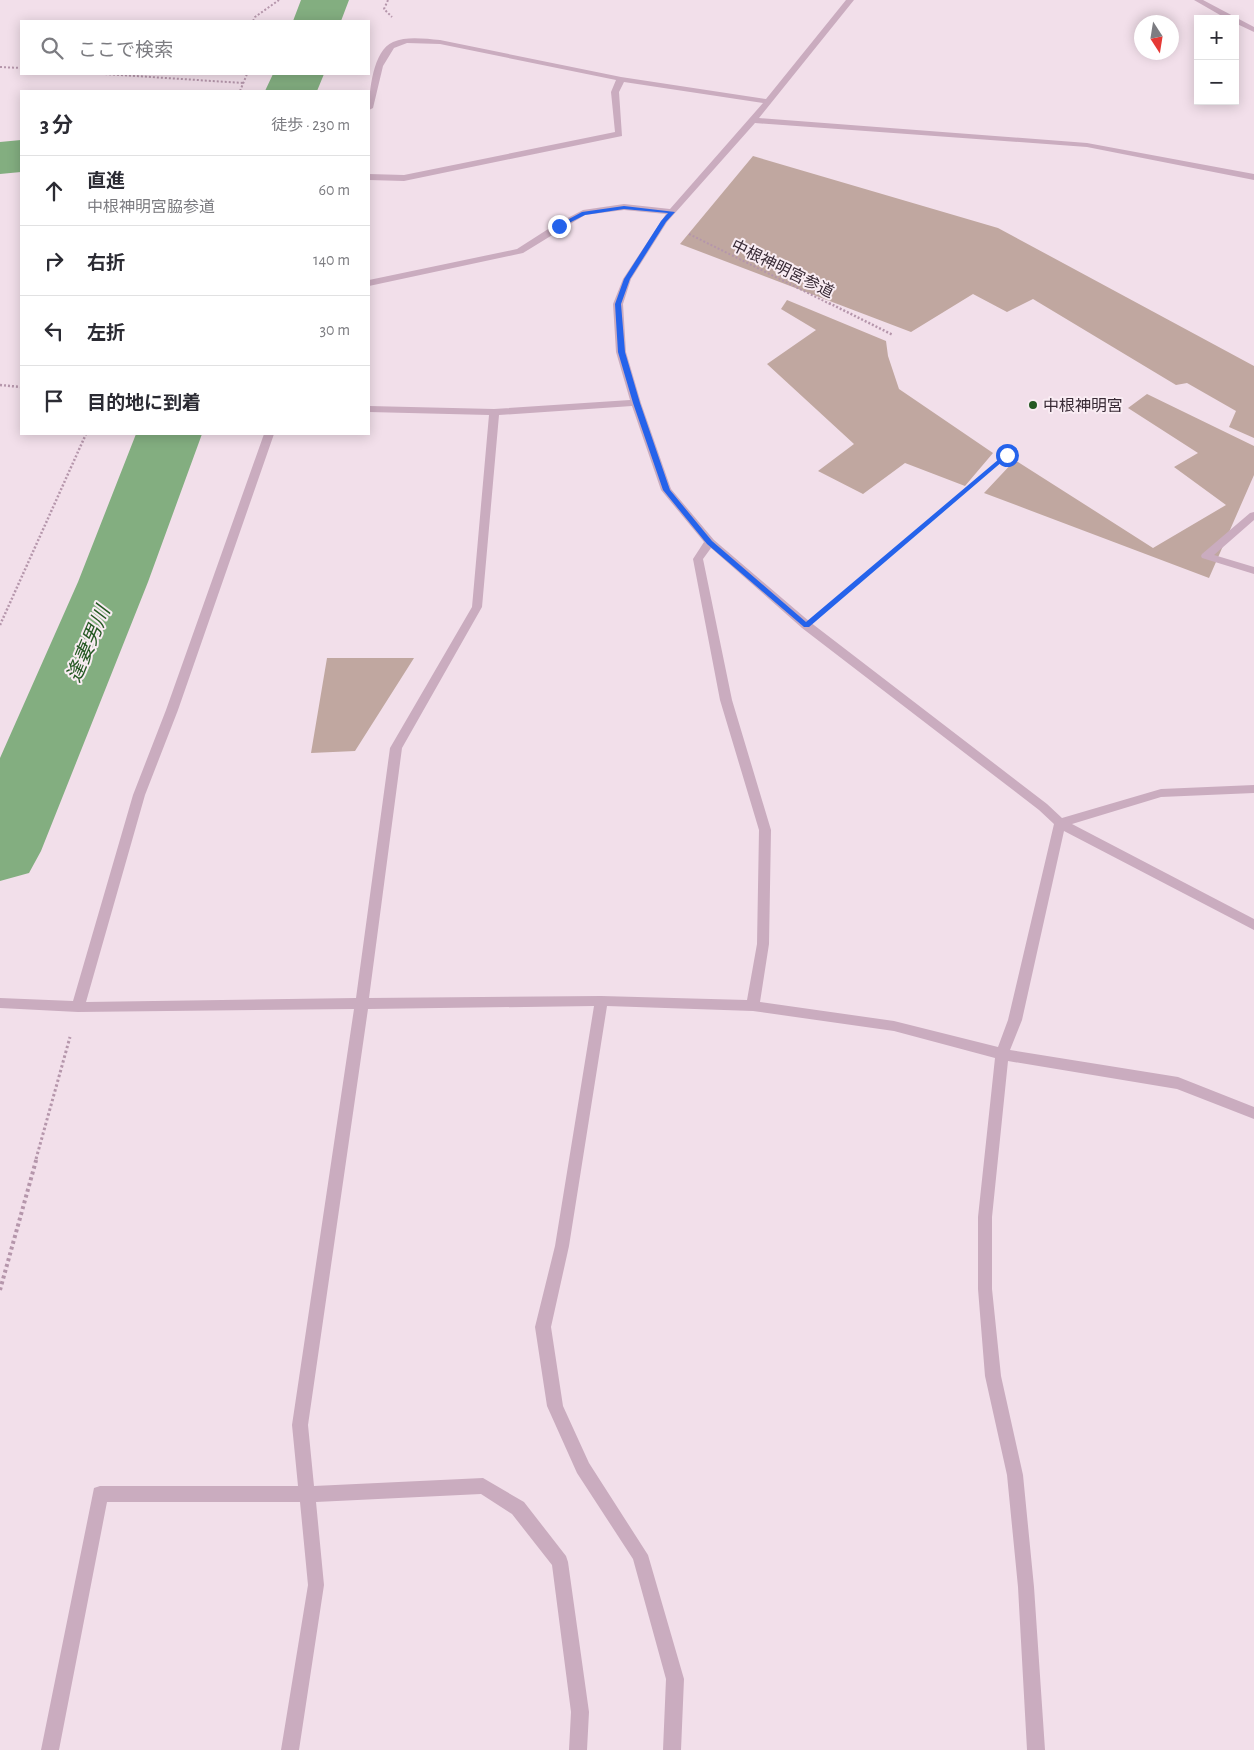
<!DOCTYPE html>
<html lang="ja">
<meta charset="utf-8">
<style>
:root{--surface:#fff;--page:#f2f2f3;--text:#2b2b33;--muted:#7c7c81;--line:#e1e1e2}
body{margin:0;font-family:"Alegreya Sans","Noto Sans JP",sans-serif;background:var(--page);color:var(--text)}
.controls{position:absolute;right:15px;top:15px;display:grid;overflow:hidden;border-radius:0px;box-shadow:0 2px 12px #0003}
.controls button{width:45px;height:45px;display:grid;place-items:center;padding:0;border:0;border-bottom:1px solid var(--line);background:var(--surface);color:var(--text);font:25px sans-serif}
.compass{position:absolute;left:1134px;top:15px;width:45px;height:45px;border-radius:50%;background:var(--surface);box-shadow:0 2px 12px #0003;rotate:168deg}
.stop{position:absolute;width:15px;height:15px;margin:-11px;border:4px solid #2563eb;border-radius:50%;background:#fff}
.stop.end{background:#2563eb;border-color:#fff;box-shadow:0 1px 5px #0008}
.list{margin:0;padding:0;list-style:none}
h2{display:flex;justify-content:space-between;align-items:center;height:65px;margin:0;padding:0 20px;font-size:21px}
h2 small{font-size:16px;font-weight:400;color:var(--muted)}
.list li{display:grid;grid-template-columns:32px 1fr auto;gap:15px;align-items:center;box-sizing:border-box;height:70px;padding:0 20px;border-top:1px solid var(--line)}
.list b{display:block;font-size:19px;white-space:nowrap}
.list p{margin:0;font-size:16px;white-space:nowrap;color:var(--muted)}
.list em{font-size:16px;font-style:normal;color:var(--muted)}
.icon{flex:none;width:28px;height:28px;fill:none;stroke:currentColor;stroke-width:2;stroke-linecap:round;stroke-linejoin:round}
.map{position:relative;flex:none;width:1254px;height:1750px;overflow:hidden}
.search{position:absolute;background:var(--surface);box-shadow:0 2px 12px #0003;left:20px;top:20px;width:350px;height:55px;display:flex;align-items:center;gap:12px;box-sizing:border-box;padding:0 18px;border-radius:0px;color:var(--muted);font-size:19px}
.panel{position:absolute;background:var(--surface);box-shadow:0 2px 12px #0003;left:20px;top:90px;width:350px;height:345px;border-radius:0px}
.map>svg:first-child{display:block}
.green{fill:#c0a7a0}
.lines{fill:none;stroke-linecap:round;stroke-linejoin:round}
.river{fill:#83ae80;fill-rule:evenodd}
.path-far3{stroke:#b596ab;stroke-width:2;stroke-dasharray:2 2;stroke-linecap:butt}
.path-far2{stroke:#b596ab;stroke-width:2.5;stroke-dasharray:2 2;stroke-linecap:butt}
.path-far1{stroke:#b596ab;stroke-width:3;stroke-dasharray:2.5 2.5;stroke-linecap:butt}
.path{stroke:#b596ab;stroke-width:4;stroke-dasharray:3 3;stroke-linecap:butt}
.street{fill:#caacbf;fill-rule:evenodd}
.route{fill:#2563eb}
.poi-dot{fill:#245822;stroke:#f9ecf3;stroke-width:2}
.labels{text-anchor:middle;stroke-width:4;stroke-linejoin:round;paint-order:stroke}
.far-street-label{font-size:16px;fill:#382a35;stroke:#f9ecf3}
.far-poi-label{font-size:16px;fill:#382a35;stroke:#f9ecf3;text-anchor:start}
.water-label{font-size:20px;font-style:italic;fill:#245822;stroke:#f9ecf3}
</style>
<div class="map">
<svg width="1254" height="1750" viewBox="0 0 1254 1750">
<rect width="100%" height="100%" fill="#f2dfea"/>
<path class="green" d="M753 156 998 228 1254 366V438L1229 427 1236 411 1187 383 1176 385 1033 299 1007 312 973 294 911 332 680 244Z
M787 300 886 341 888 356 899 389 993 453 965 486 905 463 863 494 818 471 854 444 767 364 816 330 781 309Z
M1147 394 1254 446V475L1209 578 984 493 1015 460 1153 548 1226 505 1174 467 1198 453 1128 408Z
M327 658H414L355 751 311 753Z"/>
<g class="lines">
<path class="river" d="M301 0H349L341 21H293Z
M273 74H324L317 91H265Z
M21 140V172L0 174V142Z
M136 434H202L148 582 41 851 29 873 0 881V758L78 582Z"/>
<path class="path-far3" d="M388 0 384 9 392 17
M253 21 255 17 279 0
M0 67 21 68
M105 74 243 83
M240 91 247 74
M689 234 832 305"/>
<path class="path-far2" d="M829 303 893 335
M0 385 21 387
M830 605 1007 455
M0 625 86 434"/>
<path class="path-far1" d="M36 1159 70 1037"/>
<path class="path" d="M0 1290 37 1157"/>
<path class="street" d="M846 0H854L759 118 1087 143 1254 174V180L1087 147 755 123 667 222 631 279 623 304 626 352 641 403 671 489 714 540 810 622 1047 804 1062 818 1161 789 1254 785V793L1161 797 1072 824 1254 919V930L1064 831 1022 1020 1010 1050 1178 1077 1254 1107V1119L1177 1089 1008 1061 992 1217V1289L1001 1376 1023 1475 1034 1587 1045 1750H1027L1018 1587 1007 1475 985 1376 978 1289V1217L995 1058 894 1031 753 1011 607 1006 569 1246 551 1327 563 1406 589 1463 648 1555 684 1679 681 1750H663L666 1679 633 1559 577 1473 547 1406 535 1327 555 1246 594 1006 368 1009 308 1425 314 1486 483 1478 524 1502 566 1556 568 1562 589 1712 587 1750H569L571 1712 552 1565 512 1514 481 1494 316 1502 324 1585 299 1750H281L308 1585 300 1502H107L59 1750H41L94 1488 100 1486H298L292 1425 354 1009 78 1012 0 1008V998L73 1001 133 795 166 710 264 434H274L178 710 145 795 86 1002 356 998 390 748 472 607 489 415 369 412V406L494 409 630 400 616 352 613 304 623 279 666 214 624 210 585 215 523 253 369 286V280L517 249 556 224 583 210 624 204 670 209 763 103 624 82 619 92 622 136 404 181 369 180V174L404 175 615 132 611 92 616 80 440 44 407 43 394 48 383 66 373 108 369 110C369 92 373 50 393 42 407 36 425 39 440 40L621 77 766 99ZM632 406 661 490 704 542 693 559 720 700 759 830 757 944 747 1000 601 996 369 998 402 748 482 607 499 415ZM711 548 802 628 1039 810 1054 824 1008 1020 998 1047 894 1021 760 1002 769 944 771 830 732 700 703 559Z
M1194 0H1203L1254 27V32L1235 23V19H1227Z
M1254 512V520L1214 555 1254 567V574L1202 558 1201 556 1202 554 1250 513Z"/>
</g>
<path class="route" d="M624 206 675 212 666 222 630 279 621 304 625 352 640 403 670 490 712 541 806 622 1005 454 1010 455 809 627H804L707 544 663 490 633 403 618 352 615 304 624 279 661 221 668 213 624 209 585 215 561 227 556 226 582 212Z"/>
<circle class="poi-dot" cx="1033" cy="405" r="5"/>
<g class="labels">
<g class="far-street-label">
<text transform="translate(783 268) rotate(26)" y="6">中根神明宮参道</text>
</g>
<g class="far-poi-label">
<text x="1043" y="411">中根神明宮</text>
</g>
<g class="water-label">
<text transform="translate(88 644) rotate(-67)" y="7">逢妻男川</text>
</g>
</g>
</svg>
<div class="controls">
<button>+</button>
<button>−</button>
</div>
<svg class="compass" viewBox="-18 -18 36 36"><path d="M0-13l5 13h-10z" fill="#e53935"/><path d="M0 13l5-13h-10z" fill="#7c7c81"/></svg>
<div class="stop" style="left:1007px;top:455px"></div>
<div class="stop end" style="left:559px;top:226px"></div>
<div class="search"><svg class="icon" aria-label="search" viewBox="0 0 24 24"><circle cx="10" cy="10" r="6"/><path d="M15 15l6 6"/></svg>ここで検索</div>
<section class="panel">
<h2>3 分<small>徒歩 · 230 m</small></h2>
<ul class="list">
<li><svg class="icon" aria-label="ahead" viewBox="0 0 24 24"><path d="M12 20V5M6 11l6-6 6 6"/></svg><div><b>直進</b><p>中根神明宮脇参道</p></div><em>60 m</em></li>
<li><svg class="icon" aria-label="right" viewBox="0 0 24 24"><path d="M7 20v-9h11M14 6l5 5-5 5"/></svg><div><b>右折</b></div><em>140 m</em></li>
<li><svg class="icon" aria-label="left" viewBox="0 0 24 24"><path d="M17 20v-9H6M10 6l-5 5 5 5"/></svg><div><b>左折</b></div><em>30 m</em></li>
<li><svg class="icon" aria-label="arrive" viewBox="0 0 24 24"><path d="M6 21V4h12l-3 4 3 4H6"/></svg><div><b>目的地に到着</b></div></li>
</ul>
</section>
</div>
